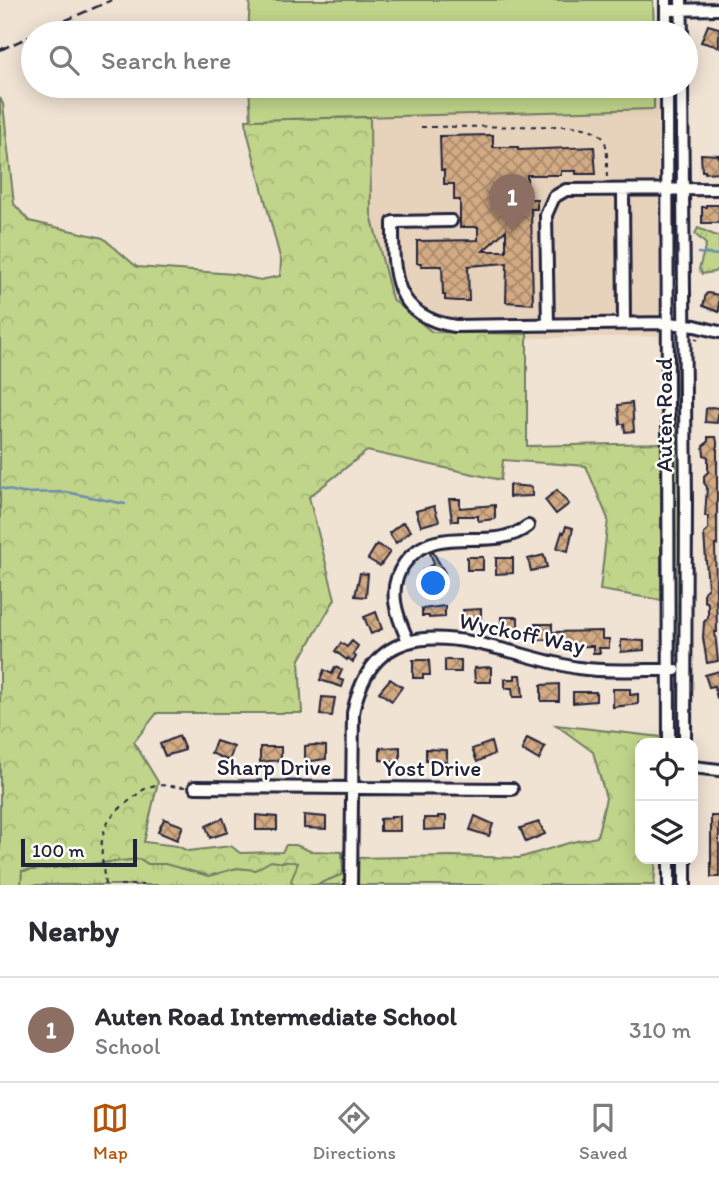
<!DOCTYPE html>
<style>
:root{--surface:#fff;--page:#f7f7f7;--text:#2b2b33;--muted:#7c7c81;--line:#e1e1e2;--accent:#b45309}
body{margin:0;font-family:Itim,sans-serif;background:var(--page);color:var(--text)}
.controls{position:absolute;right:21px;bottom:21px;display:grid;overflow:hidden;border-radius:14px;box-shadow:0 4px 18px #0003}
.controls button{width:63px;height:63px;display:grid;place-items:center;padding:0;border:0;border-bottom:2px solid var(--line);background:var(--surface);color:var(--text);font:35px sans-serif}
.scale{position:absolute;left:21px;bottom:18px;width:116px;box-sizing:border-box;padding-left:7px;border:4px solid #22223b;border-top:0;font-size:19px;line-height:24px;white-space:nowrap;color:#22223b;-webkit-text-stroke:5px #fdfcf7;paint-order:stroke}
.you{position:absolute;left:434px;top:584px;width:24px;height:24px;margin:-18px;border:5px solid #fff;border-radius:50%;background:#1a73e8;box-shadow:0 0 0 10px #1a73e833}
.badge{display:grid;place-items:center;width:46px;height:46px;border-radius:50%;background:var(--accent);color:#fff;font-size:23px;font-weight:700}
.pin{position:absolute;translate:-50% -58px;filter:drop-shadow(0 2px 4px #0008)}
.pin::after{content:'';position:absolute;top:37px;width:24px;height:21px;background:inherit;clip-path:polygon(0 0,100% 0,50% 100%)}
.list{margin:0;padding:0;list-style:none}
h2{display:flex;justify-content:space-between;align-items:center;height:91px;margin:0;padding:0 28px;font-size:30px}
h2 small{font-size:23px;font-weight:400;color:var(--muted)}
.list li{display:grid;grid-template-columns:46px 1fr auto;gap:21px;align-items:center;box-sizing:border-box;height:105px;padding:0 28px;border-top:2px solid var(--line)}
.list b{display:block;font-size:26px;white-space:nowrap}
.list p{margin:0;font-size:23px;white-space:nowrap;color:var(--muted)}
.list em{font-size:23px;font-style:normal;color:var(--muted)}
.icon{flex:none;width:38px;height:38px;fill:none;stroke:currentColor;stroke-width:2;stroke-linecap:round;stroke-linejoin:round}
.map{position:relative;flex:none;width:719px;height:885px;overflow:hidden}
.search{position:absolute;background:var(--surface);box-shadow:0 4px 18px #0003;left:21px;right:21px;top:21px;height:77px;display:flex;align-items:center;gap:18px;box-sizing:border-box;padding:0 24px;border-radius:38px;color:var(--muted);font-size:26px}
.sheet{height:196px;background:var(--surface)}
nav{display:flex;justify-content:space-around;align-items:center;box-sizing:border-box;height:98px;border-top:2px solid var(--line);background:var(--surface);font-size:19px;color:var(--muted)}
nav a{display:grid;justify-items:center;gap:4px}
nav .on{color:var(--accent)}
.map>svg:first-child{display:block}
.built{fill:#e7d2bc}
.grass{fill:url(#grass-tufts);stroke:#717c62;stroke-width:2}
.forest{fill:url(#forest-crowns);stroke:#717c62;stroke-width:2}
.green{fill:#c0d58a;stroke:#717c62;stroke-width:2}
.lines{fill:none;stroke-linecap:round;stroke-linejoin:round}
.stream{stroke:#6e8db0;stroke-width:2.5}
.building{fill:url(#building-cross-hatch);stroke:#22223b;stroke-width:2;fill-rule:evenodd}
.minor-casing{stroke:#22223b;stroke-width:16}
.path{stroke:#22223b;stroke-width:2;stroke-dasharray:5 5;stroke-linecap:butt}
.minor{stroke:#fdfcf7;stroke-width:10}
.rail{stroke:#22223b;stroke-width:2.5;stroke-dasharray:10 5;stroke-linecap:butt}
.labels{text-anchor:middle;stroke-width:5;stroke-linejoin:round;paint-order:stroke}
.street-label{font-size:23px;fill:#22223b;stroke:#fdfcf7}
</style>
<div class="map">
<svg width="719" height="885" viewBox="0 0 719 885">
<defs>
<pattern id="grass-tufts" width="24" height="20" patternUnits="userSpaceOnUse" patternTransform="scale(1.75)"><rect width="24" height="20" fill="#c0d58a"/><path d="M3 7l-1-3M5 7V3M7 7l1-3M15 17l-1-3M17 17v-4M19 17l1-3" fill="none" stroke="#a5b778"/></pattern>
<pattern id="forest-crowns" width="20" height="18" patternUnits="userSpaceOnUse" patternTransform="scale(1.75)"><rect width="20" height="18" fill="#c0d58a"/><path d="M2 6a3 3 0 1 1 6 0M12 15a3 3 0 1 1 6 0" fill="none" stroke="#a5b778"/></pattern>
<pattern id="building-cross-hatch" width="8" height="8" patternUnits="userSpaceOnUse" patternTransform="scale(1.75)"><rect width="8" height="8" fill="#d2aa83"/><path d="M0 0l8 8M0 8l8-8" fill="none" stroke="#aa8a6c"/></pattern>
</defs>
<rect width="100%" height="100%" fill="#f0e3d4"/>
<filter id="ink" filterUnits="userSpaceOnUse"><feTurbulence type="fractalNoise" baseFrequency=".0143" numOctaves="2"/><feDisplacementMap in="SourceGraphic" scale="14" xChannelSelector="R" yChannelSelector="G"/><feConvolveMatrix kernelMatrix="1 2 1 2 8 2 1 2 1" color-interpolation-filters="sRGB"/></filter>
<g filter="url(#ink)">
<path class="built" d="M250 86H658L659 336 367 341 251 128Z"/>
<path class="grass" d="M698 228 719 237V268L714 272 702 274 699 269 706 244 695 234Z
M675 344 677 432 681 459V654L678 656 674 653Z
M346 858V885H21V871L140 859 240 865 271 860Z"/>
<path class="forest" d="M0 98 3 104 14 204 29 221 103 238 137 267 234 274 260 280 280 276 281 261 247 131 246 120 370 117 371 214 392 299 432 332 527 334V446L661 443V600L600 590 608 519 586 466 503 460 501 480 367 451 309 497 335 599 299 661 302 713H157L134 742 158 782 144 842 177 846 188 851 231 846 240 853 282 852 286 845H296L310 851 342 852 343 874 316 885H294L291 881 298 863C288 860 281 864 271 861L255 870 237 868 209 876 165 864H148L140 859 22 871 21 885H0Z
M556 725 661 737V743H640V859H656L654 885H356V858L451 856 519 858 572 842 597 837 606 798 593 752Z"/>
<path class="green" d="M250 0H653L654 33H248Z
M249 86H654V109L251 120Z"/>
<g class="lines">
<path class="stream" d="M698 253 719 255
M0 488 22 493 66 492 125 504"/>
</g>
<path class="building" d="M708 25 719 28V47L701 42Z
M493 135V147H518V150L594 147 596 174H576V171H561V175H527V199H537V209H531L533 304 506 302 507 263 468 266 469 301H458L445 300V295H443L442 266H421V263H417V241L478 240V227H460V200H454V184H444V170H441L440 136ZM506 230V251H483Z
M701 154 719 155V172L705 173V171H702Z
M706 205H719V223H702V207H706Z
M708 293 719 295V312L703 306 706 294Z
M632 403 634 431 625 432 624 424H620L618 405Z
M711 407 719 408 717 423 705 422 706 409Z
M708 437H716L717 442V545H715L717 632H715L718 661 707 663 703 638 704 622 708 618V603L704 601V592L708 588 704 534 708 529V516H705L707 487 704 483V476L708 472V457L704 455 703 446 708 442Z
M509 485 532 487V496L509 497Z
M557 490 569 504 556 514 545 500Z
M449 499H460V508L495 505V519L478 521V516H458V521H452Z
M434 506 439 521 421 526 416 511Z
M403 522 411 531 396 543 389 533Z
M566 526 573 528 568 551 557 548 562 532 564 533Z
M377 544 390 552 380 566 368 559Z
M433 552 445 573 431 582 423 570 434 564 430 553Z
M544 555 547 567 531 571 528 559Z
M467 557H483V570H467Z
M496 558H513V573L496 574Z
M360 573 368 574 366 597 355 596Z
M445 606V617L429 618V616H422V609Z
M481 609V622H463V610Z
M376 612 382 629 371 634 364 617Z
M501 617H518V633L501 631Z
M534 624H552V632L602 631V639H609V648H599L600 653H593V646H591L563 647V637L534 641Z
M621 640 644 641V650L621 652Z
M352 641 358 646 353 654 356 657 353 662 348 658 347 660 335 651 341 643 347 647Z
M413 660H429L430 675H423V678H413Z
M445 660H461V672H445Z
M335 667 342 670 338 679 344 681 342 687 320 680 324 670 332 674Z
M491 667V682H475L474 668Z
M719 671V697L717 698 714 686 709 687 705 675Z
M515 675H521L523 697H513L512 688H505V679H515Z
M390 679 402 687 392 701 379 692Z
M559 684V701H541V685Z
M613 689H630V695L638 694V704L613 707Z
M573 692H596V701L573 703Z
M322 697 335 698 332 716 320 715Z
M179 736 185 750 165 756 160 744Z
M527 738 545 747 539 760 522 750Z
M216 741 234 747 229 761 211 753Z
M491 742 494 754 477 762 472 749Z
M314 745 326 746V759L305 762V746Z
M260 747H281V760L260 762Z
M400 747V762L380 760V748Z
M426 749 447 750V762L426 761Z
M256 815 277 817V830H256Z
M304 815 326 817V829L304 828Z
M391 816H400V831H380V819L391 818Z
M438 816H446V829L424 830V818H438Z
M475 816 493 824 489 836 470 830Z
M711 816H719V877H711Z
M223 818 228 832 210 838 206 826Z
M164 819 183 826 177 840 158 832Z
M539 822 545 834 526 842 520 828Z"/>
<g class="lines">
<defs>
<path id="minor" d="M666 0V33
M681 0 682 33
M666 10 719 9
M667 86 669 743
M682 86 686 501 685 743
M623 190 624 324
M451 221 393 222C393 273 392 316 455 326L669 323 695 326 719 332
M548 325 546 215 554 197 566 190 719 189
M408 641C397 616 386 589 404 564 436 519 491 555 528 526
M693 767 719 770
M195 787 512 789
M685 859V885
M351 885 353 713C378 588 499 655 578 668 610 673 643 669 675 670
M669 885V859"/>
</defs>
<use href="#minor" class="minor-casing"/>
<path class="path" d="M421 127 570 126C614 130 606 144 607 182
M695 338 698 340
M105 885C101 846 94 827 129 801 138 794 145 786 157 785 166 785 176 787 185 787
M120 885H143"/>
<use href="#minor" class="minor"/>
<path class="rail" d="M37 33 112 0
M0 50 33 35"/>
</g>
</g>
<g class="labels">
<g class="street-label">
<text transform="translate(664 415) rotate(-90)" y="8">Auten Road</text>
<text transform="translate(522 633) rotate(12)" y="8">Wyckoff Way</text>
<text x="274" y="775">Sharp Drive</text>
<text x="432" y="776">Yost Drive</text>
</g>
</g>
</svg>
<div class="controls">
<button><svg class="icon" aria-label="locate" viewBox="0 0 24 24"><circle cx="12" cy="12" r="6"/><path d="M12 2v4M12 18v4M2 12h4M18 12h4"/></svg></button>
<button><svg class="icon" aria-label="layers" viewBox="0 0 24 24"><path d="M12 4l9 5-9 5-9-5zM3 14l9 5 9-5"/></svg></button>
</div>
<div class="scale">100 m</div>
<div class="you"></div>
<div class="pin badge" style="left:512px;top:232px;background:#8d6e63">1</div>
<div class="search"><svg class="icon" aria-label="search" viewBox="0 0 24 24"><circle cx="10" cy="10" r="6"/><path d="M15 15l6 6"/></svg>Search here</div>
</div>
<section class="sheet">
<h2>Nearby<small></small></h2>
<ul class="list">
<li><span class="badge" style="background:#8d6e63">1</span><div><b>Auten Road Intermediate School</b><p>School</p></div><em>310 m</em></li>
</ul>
</section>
<nav>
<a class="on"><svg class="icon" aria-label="map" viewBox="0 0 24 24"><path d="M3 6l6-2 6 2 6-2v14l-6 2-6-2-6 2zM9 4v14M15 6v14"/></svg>Map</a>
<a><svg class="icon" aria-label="directions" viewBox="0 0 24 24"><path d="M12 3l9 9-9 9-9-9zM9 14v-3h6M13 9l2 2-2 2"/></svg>Directions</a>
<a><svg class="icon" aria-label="saved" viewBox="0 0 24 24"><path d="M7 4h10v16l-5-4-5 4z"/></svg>Saved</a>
</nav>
